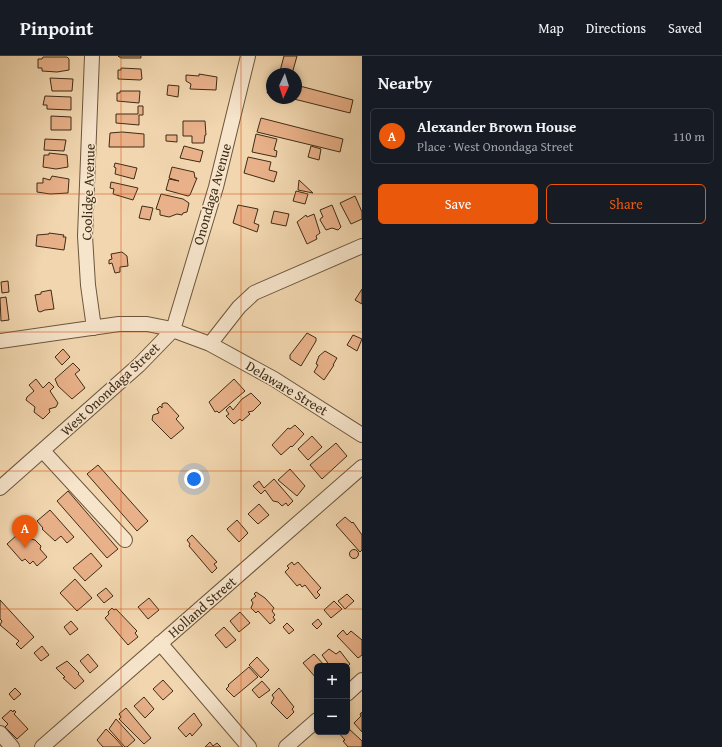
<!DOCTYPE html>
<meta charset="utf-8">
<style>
:root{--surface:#171b24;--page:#20242c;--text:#f1f3f6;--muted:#9ea1a6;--line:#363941;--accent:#ea580c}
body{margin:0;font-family:"Gentium Book Plus",serif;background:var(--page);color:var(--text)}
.controls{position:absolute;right:12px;bottom:12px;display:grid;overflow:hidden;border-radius:6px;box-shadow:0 2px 6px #0003}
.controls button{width:36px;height:36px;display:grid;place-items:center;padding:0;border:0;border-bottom:1px solid var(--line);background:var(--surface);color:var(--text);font:20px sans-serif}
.compass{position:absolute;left:266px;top:12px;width:36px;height:36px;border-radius:50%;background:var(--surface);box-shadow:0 2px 6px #0003;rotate:184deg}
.you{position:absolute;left:194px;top:423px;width:14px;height:14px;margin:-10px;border:3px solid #fff;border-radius:50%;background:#1a73e8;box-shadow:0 0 0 6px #1a73e833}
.badge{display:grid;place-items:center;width:26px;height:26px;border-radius:50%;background:var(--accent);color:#fff;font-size:13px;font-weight:700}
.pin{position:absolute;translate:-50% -33px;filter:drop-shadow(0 1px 2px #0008)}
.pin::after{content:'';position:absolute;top:21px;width:14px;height:12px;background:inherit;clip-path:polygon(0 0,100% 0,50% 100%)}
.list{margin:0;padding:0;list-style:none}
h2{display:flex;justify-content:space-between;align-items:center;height:52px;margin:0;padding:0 16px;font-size:17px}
h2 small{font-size:13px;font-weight:400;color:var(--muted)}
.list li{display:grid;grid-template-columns:26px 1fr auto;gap:12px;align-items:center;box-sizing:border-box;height:56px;margin:0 8px 8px;padding:0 8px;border:1px solid var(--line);border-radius:6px}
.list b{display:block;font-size:15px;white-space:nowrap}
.list p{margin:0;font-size:13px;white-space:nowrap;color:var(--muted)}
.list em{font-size:13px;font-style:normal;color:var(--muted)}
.actions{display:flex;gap:8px;padding:12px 16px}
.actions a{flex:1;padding:9px 0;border:1px solid var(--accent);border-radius:6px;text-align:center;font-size:14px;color:var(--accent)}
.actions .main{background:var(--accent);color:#fff}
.map{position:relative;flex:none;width:362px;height:691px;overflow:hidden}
header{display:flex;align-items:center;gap:24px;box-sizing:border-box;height:56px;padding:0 20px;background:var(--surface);border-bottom:1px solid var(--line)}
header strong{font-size:19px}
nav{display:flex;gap:22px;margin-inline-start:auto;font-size:14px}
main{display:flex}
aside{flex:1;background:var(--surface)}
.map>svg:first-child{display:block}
.building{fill:#e9b189;stroke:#3f2c16}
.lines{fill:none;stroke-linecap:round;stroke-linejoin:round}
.minor-casing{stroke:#6c563c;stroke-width:16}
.minor{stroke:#f6e4cb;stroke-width:14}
.grid{fill:none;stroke:#cf520e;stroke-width:1;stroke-opacity:0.55}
.labels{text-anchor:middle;stroke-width:3;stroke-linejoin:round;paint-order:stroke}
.street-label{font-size:14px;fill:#3f2c16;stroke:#f6e4cb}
</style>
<header>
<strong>Pinpoint</strong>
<nav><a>Map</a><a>Directions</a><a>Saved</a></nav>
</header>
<main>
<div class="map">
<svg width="362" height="691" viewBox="0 0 362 691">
<rect width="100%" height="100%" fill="#f1d6af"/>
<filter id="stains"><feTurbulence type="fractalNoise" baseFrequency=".005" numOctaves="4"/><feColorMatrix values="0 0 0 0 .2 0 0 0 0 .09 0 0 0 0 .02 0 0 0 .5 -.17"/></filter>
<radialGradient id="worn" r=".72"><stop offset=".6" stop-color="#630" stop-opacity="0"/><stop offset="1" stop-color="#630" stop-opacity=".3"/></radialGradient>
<path class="building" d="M118 0H141V2H121Z
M284 0H297L292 18 280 15Z
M43 1H67L69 3V14L57 16 42 15V12H38V3H42Z
M121 12 141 13 142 23 140 24 118 23V14H121Z
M199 18 217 21 216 34 190 33 191 28 186 25V19L199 20Z
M50 22 73 23 72 35H52Z
M271 23H272V38L267 37Z
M168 29 179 30 178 41 167 39Z
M296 29 353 44 350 57 290 42H296Z
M120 35H140L139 47 117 45V37H120Z
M45 40 71 41V54L47 53V49H43Z
M138 50H143V59H139V69L116 67V58H138Z
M51 60 71 61V74H51Z
M261 62 343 83 340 96 257 76Z
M183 65H205L206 79H205L204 87H192V80H183Z
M122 76 144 78V91H109L110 77Z
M256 78 277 83 274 94 277 95 276 101 252 96Z
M166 79H177V86L166 85Z
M45 83 66 84 64 95 44 94Z
M184 90 203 95 200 106 180 102Z
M311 90 321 93 319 104 308 101Z
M49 97 67 99 68 111 56 113 43 111 44 99H49Z
M248 101 271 106 269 114 277 116 274 126 244 117Z
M115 107 137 112 134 123 115 118 116 112 114 111Z
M172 111 194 116 195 122H197L190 139 188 140 166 134 169 123 179 125 169 122Z
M52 120 69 123 68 137 50 138 37 136V127H43V122L50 124Z
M299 124 313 137 298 134Z
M111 126 138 132 133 144 113 138 114 133 110 132Z
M296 135 308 138 305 148 293 145Z
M161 138 183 143 189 147 187 156 183 157 182 159 177 158 169 161 160 159V154L156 153Z
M355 140 362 156V163L351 168 340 147Z
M238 149 258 153 254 167 259 169 257 176 233 167Z
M332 149 341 171 338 174 332 172 326 174 320 164 321 162 323 161 320 154Z
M142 150 153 152 150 164 139 162Z
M274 155 289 158 286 170 271 167Z
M314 158 320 177 316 180 317 183 307 188 297 166 306 159 307 161Z
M49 177 64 179 63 181H66L64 194 36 190 37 179 49 178Z
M122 196 127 200 128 210 120 211V216L115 217 112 207 109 208V204L112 203 111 198Z
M8 225 9 236 2 237 1 226Z
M362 233V248L355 244Z
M51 234 54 253 45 254 40 256 38 255 35 239 41 238V236Z
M6 241 9 264 1 265 0 242Z
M307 277 316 282V285L301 310 290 303V299Z
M353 279 362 283 357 295 347 289Z
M63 293 70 301 62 309 55 301Z
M325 295 337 302 333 309H334L324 324 314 316 318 309 316 308 319 300Z
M73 307 80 314 75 318 85 332 72 343 58 330 55 323Z
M36 323 43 332 49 326 54 331 50 335 58 347 56 351 49 353 50 356 43 363 34 356 35 351 26 344 27 341 34 335 29 329Z
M234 323 245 335 219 357 217 355 215 356 209 346Z
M251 337 261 347 253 355 248 356 250 358 242 365 240 363 234 368 226 360 229 358 226 354 230 350 233 354 242 343Z
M164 347H167L179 360 176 363 184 372 171 383 152 364 153 359 159 357 157 353 160 350 162 352V348Z
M295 369 304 378 292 391 291 390 281 399 272 389 288 372 290 373Z
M312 380 322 391 308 404 298 393Z
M336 387 347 400 322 423 310 409Z
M98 409 148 465 137 475 87 418Z
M290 413 305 430 297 440 278 424Z
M274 423 293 445 288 450 286 447 282 450 278 446 273 445 265 434 261 438 253 430 259 425 264 432Z
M68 435 118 493 107 502 57 445Z
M259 448 269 459 258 468 248 458Z
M50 454 74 481 67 487 61 480 55 485 42 473 43 472 37 465Z
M345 461 352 467 353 466 362 479V494L360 496 336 469Z
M237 464 248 477 239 486 227 473Z
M25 477H28L33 481 31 483 35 484 41 490 40 493 47 501 37 510 33 505 30 508 25 503 22 505 7 488 18 478 21 481Z
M192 479 217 506 214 508 217 512 212 517 189 490 190 488 187 484Z
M349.5 498a4.5 4.5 0 1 1 9 0a4.5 4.5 0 1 1-9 0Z
M91 497 102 510 85 525 73 512Z
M292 506 294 509 298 506 321 532 317 536 320 539 316 543 305 529 302 531 300 528 297 530 285 516 289 512 287 510Z
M75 523 92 542 77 555 60 537Z
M106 532 113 540 104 547 97 539Z
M256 536 265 542 274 552 272 555 275 559 273 561 275 564 270 568 258 555 256 557 251 552 253 547 251 544 256 540 254 538Z
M347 538 354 545 345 553 338 545Z
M149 542 159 554 148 563 138 551Z
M0 544 34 581 21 593 16 588 19 585 0 569 2 565 0 563Z
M334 545 342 553 331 562 324 554Z
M112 552 114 554 116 553 137 575 135 577 138 581 128 589 105 562 109 558 108 556Z
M240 556 250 567 239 576 230 565Z
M318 563 322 568 317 573 312 568Z
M71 565 78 573 70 579 64 571Z
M287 567 294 574 289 578 283 571Z
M224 571 236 584 226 592 215 579Z
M343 574 347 579 351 575 362 584V599L358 602 337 580Z
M42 590 49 599 41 605 34 597Z
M329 593 336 598 340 595 350 608 347 611 330 610 322 599Z
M88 598 98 610 90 617 80 605Z
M314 598 325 610H317V623L303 607Z
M257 601 269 614 261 622 249 609Z
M67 605 79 617 78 618 84 625 75 633 63 622 65 621 56 612Z
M249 611 258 621 234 641 226 633 229 630 228 629Z
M163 624 173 635 163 644 153 633Z
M262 625 270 634 259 642 252 634Z
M15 632 21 638 14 644 9 638Z
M279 632 294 651 292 653 294 656 287 663 271 647 274 642 272 639Z
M144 641 154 653 145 662 134 650Z
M126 652 151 682 144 688 119 663 121 661 119 658Z
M11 654 13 656 14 654 16 656 14 658 28 673 17 683 5 671 8 668 2 662Z
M362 656V676L354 667 361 660 360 658Z
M194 657 202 669 192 680 190 677 186 681 178 672Z
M116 663 135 684 127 691H125L109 673Z
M347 671 362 685V691H348L343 685 345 684 338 676H347Z
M106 673 116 683 123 691H103L97 684Z
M210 686 213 690 217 687 221 691H205Z"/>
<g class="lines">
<defs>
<path id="minor" d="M92 0 85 180 88 229 94 272
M0 285 119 268H147L167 272 210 288 274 323 362 379
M210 288 239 251 254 237 362 190
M43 395 125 484
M0 432 139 309 173 274 216 131 248 0
M160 587 249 691
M347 638 362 624
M0 677 12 691
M42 691 362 411
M286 691 317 664"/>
</defs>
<use href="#minor" class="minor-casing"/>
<use href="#minor" class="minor"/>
</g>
<path class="grid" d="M121 0V691M241 0V691M0 138H362M0 276H362M0 415H362M0 553H362"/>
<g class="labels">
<g class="street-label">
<text transform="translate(88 136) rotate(-88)" y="5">Coolidge Avenue</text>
<text transform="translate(212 138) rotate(-74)" y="5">Onondaga Avenue</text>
<text transform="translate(287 332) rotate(31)" y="5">Delaware Street</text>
<text transform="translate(110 333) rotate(-43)" y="5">West Onondaga Street</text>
<text transform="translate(202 551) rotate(-41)" y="5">Holland Street</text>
</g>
</g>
<rect width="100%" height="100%" filter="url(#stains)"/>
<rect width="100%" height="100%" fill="url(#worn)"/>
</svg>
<div class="controls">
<button>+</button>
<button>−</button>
</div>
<svg class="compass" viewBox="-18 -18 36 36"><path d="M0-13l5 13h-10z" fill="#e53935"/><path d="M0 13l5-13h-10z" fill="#9ea1a6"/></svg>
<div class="you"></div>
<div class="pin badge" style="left:25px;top:492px">A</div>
</div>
<aside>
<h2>Nearby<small></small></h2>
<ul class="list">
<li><span class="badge">A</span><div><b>Alexander Brown House</b><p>Place · West Onondaga Street</p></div><em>110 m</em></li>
</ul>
<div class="actions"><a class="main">Save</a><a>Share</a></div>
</aside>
</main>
